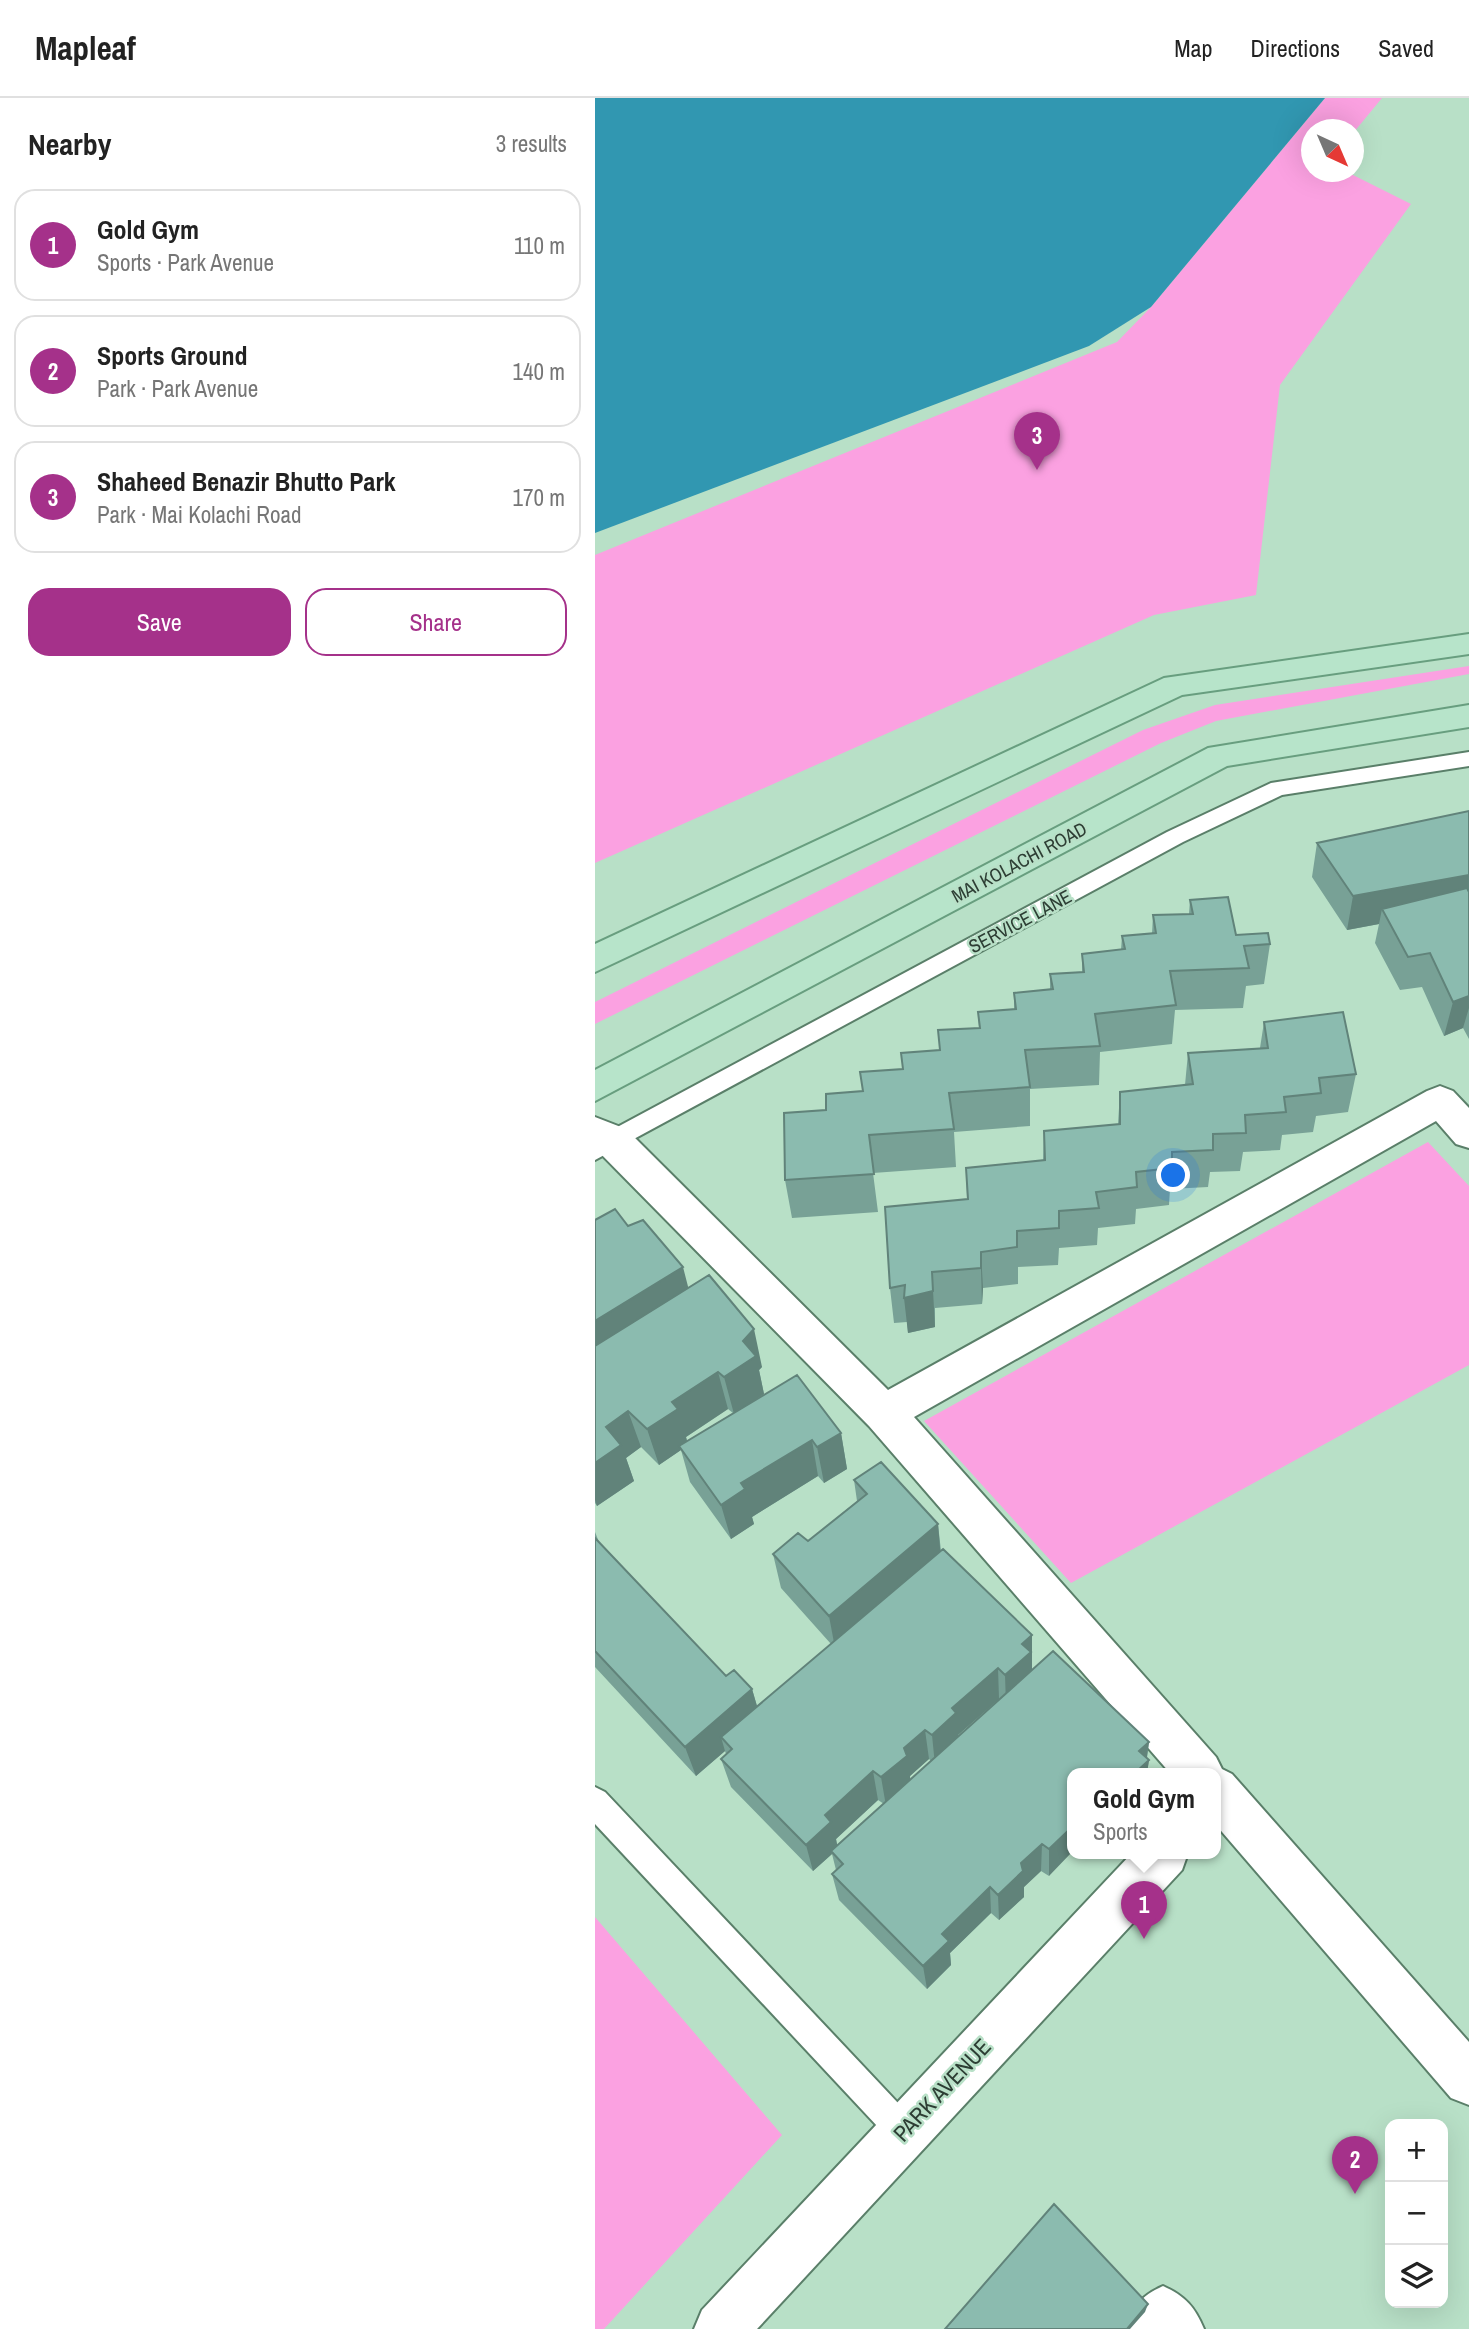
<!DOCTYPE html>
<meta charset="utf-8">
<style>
:root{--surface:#fff;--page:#f2f2f2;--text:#222;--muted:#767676;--line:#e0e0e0;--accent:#a5318a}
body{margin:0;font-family:"Archivo Narrow",sans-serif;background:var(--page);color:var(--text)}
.controls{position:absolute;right:21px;bottom:21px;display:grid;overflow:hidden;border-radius:14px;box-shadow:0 7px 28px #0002}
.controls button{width:63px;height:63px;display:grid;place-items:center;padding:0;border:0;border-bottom:2px solid var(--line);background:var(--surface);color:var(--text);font:35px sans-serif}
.compass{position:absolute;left:706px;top:21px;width:63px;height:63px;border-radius:50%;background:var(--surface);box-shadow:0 7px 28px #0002;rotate:136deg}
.you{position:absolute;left:579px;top:1078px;width:24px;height:24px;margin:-18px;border:5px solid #fff;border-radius:50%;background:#1a73e8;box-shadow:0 0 0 10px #1a73e833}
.badge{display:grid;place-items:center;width:46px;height:46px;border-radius:50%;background:var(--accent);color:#fff;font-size:23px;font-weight:700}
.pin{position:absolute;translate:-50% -58px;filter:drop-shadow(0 2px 4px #0008)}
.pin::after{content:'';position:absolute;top:37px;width:24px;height:21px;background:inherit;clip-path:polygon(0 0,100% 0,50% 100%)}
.popup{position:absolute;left:472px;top:1670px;width:154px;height:91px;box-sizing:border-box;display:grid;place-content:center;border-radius:14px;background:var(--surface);filter:drop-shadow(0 2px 5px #0005);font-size:23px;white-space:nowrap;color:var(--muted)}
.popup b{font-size:26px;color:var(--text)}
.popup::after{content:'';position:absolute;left:50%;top:100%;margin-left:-14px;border:14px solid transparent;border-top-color:var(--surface)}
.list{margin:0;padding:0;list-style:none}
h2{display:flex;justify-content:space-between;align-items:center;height:91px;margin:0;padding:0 28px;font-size:30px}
h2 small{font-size:23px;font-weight:400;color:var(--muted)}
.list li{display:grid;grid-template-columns:46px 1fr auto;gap:21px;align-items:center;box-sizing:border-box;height:112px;margin:0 14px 14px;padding:0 14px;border:2px solid var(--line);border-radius:21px}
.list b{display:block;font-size:26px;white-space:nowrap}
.list p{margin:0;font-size:23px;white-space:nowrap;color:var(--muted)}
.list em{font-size:23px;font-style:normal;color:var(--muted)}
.actions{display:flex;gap:14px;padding:21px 28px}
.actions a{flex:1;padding:16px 0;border:2px solid var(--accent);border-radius:21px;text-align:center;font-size:24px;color:var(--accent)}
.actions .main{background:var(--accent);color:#fff}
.icon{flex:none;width:38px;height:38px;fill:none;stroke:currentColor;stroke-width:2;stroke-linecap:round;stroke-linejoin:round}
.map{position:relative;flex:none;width:874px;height:2231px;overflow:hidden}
header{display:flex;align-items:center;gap:42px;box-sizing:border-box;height:98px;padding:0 35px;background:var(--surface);border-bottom:2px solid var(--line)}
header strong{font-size:33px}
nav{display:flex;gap:38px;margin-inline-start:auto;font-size:24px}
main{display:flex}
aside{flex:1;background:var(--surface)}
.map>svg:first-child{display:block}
.green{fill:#fba1e1}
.water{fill:#3197b1}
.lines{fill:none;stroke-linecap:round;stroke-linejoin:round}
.service-casing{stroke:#5a7f69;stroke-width:4}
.minor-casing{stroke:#5a7f69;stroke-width:4}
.primary-casing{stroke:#689e7f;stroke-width:4}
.service{fill:#fff;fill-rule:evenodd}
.minor{fill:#fff;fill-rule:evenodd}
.primary{fill:#b7e4ca;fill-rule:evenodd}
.wall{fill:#78a196;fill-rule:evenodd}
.shaded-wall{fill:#61837a}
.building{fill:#8bbbaf;stroke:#61837a;stroke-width:2}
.labels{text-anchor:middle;stroke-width:5;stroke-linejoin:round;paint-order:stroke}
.street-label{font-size:19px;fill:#2d3e34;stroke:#b8e0c7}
.near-street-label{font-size:23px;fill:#2d3e34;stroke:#b8e0c7}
</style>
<header>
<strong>Mapleaf</strong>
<nav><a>Map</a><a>Directions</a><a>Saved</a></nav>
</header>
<main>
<aside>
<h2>Nearby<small>3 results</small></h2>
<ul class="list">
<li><span class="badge">1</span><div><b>Gold Gym</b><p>Sports · Park Avenue</p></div><em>110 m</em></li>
<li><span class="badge">2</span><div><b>Sports Ground</b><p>Park · Park Avenue</p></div><em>140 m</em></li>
<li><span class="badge">3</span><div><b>Shaheed Benazir Bhutto Park</b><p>Park · Mai Kolachi Road</p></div><em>170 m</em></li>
</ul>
<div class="actions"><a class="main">Save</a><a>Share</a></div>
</aside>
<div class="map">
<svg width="874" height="2231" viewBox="0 0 874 2231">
<rect width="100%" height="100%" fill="#b8e0c7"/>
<path class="green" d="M730 0H787L759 34 716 32V74H752L816 106 685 287 661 497 559 517 0 765V457L522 244 556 209Z
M874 568V576L621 623 566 645 0 926V904L548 632 620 607Z
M833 1044 874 1088V1267L476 1485 329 1323Z
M0 1819 187 2037 9 2231H0Z"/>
<path class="water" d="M0 0H730L556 209 494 248 0 435Z"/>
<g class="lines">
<defs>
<path id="service" d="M874 654V668L687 697 588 744 0 1062V1041L572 734 676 685Z
M0 1689 10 1694 319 2022 324 2033 319 2044 308 2049 297 2044 0 1726Z"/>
<path id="minor" d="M845 988 858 993 874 1010V1050L861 1046 841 1023 319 1319 621 1659 627 1671 637 1676 874 1944V2007L856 2000 621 1727V1675H575L274 1328 0 1050V1019L31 1031 293 1292 832 993Z
M537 1755H593L587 1772 162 2231H99L107 2212Z
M568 2188C590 2198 600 2209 609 2231H528C537 2209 546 2198 568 2188Z"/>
<path id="primary" d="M874 536V556L587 597 0 874V846L569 580Z
M874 607V629L632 668 0 1003V972L613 650Z"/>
</defs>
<use href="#service" class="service-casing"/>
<use href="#minor" class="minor-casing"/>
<use href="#primary" class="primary-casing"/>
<use href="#service" class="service"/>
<use href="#minor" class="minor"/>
<use href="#primary" class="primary"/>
</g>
<path class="wall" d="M874 713V941L868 930 849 938 827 889 805 892 780 845 784 826 752 832 717 779 722 745Z
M595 802 641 837 675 846 669 886 651 888 648 910 580 912 577 946 505 954 504 987 435 991V1028L359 1034 361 1069 278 1075 283 1114 197 1120 190 1082 231 1012 267 993 384 930 383 914 419 911V895L455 892V876L487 874V856L526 852 527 838 557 836 558 817 594 816Z
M669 924 761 976 753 1014 721 1018 718 1034 687 1037 685 1052 648 1054 645 1073 615 1074 613 1089 575 1091 574 1107 541 1111 540 1126 503 1130 502 1147 464 1150 463 1167 423 1169V1186L388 1190 387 1206 340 1210V1229L313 1235 312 1224 299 1225 295 1190 372 1101 371 1070 448 1062 449 1033 523 1026 525 994 590 987 593 955 665 950Z
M0 1122 33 1128 93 1190 167 1269 164 1272 169 1296 155 1305 246 1335 252 1371 229 1385 223 1378 157 1419 159 1426 136 1441 95 1384 86 1352 64 1367 46 1349 31 1360 39 1383 2 1408 0 1405ZM133 1311 138 1315 92 1343 91 1339Z
M259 1382 343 1426 346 1453 437 1537 436 1573 554 1644 552 1660 554 1662 552 1675H477L454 1778 446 1773 429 1789V1799L404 1822 396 1815 355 1855 356 1867 332 1891 244 1802 237 1776 241 1772 237 1756 218 1773 136 1689 126 1661 131 1656 130 1653 101 1678 0 1569V1434L4 1444 131 1578 157 1591 162 1608 236 1546 186 1490 178 1456 213 1443 262 1403ZM404 1601H405L363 1639V1637ZM334 1661 336 1663 315 1682V1678ZM283 1702 289 1706 242 1748 241 1741Z"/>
<path class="shaded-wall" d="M874 777V809L787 811 784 826 752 832 758 798Z
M874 898V910L868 930 849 938 858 904Z
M386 1154 388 1190 387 1206 386 1170Z
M88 1169 98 1208 0 1269V1223Z
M337 1174 340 1229 313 1235 309 1200Z
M159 1231 167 1269 164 1272 169 1296 139 1316 129 1279 148 1243Z
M123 1274 133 1311 91 1339 93 1347 84 1348 86 1352 64 1367 52 1331 77 1304Z
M33 1313 46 1349 31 1360 39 1383 2 1408 0 1402V1365L11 1329Z
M246 1335 252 1371 229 1385 222 1349Z
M217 1342 223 1378 157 1419 159 1426 136 1441 126 1407 146 1385Z
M343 1426 346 1461 240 1550 234 1518Z
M437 1537V1585L411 1607 410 1577 427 1546Z
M403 1570 404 1601 363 1637 364 1645 340 1667 337 1637 357 1610Z
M157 1591 166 1622 126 1639 130 1653 101 1678 90 1649Z
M330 1632 334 1661 315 1678 316 1687 291 1708 286 1679 309 1650Z
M554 1644 551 1665 554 1662 552 1675H540L544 1653Z
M278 1673 283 1702 241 1741 243 1751 236 1753 237 1756 218 1773 211 1747 230 1717Z
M477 1718V1754L454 1778V1751L474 1721Z
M447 1746 446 1773 429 1789V1799L404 1822 403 1797 426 1765Z
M395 1789 396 1815 355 1855 356 1867 332 1891 328 1868 347 1836Z
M553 2206 550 2214 535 2231H532Z"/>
<path class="building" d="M874 713V777L758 798 722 745Z
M872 790 874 794V898L858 904 835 855 813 859 787 811Z
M633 799 641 837 673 835 675 846 649 848 654 870 575 873 581 907 500 916 505 948 430 952 435 989 354 995 359 1031 274 1037 279 1076 190 1082 189 1015 231 1012V996L268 993 265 974 308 971 306 955 345 952 343 932 385 930 383 914 421 911 419 895 458 891 455 876 489 874 487 856 530 851 527 838 561 835 558 817 598 816 595 802Z
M748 914 761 976 724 980 726 995 689 999 691 1014 650 1017 651 1035 618 1036V1052L577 1054V1070L541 1074 542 1089 501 1094 504 1110 464 1113V1130L422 1133V1149L386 1154V1170L337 1174 338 1193 309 1200 310 1187 295 1190 290 1109 373 1101 371 1070 450 1062 449 1033 525 1026V994L598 986 593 955 673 950 669 924Z
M20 1111 33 1128 48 1122 88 1169 0 1223V1122Z
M114 1177 159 1231 148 1243 161 1258 129 1279 123 1274 77 1304 83 1311 52 1331 33 1313 11 1329 26 1347 0 1365V1248Z
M202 1277 246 1335 222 1349 217 1342 146 1385 150 1391 126 1407 84 1348Z
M286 1364 343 1426 234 1518 178 1456 203 1435 213 1443 272 1396 259 1382Z
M0 1440 131 1578 139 1572 157 1591 90 1649 0 1553Z
M348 1451 437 1537 427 1546 436 1554 410 1577 403 1570 357 1610 361 1615 337 1637 330 1632 309 1650 312 1658 286 1679 278 1673 230 1717 236 1724 211 1747 126 1661 137 1651 126 1639Z
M458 1553 554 1644 544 1653 554 1662 540 1675H477V1718L474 1721 477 1725V1729L454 1751 447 1746 426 1765 428 1773 403 1797 395 1789 347 1836 354 1843 328 1868 237 1776 248 1766 236 1753Z
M459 2106 553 2206 532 2231H350Z"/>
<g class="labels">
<g class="street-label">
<text transform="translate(424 764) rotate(-28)" y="7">MAI KOLACHI ROAD</text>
<text transform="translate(425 823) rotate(-28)" y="7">SERVICE LANE</text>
</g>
<g class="near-street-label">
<text transform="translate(347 1992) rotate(-47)" y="8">PARK AVENUE</text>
</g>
</g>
</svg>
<div class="controls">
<button>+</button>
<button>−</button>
<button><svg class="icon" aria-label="layers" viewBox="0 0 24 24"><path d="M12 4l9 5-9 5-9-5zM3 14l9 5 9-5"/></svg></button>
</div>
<svg class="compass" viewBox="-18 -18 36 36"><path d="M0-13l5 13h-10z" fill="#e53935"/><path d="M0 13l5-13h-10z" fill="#767676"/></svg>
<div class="you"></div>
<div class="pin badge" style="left:549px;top:1841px">1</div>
<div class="popup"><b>Gold Gym</b>Sports</div>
<div class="pin badge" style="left:760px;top:2096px">2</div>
<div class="pin badge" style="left:442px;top:372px">3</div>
</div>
</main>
